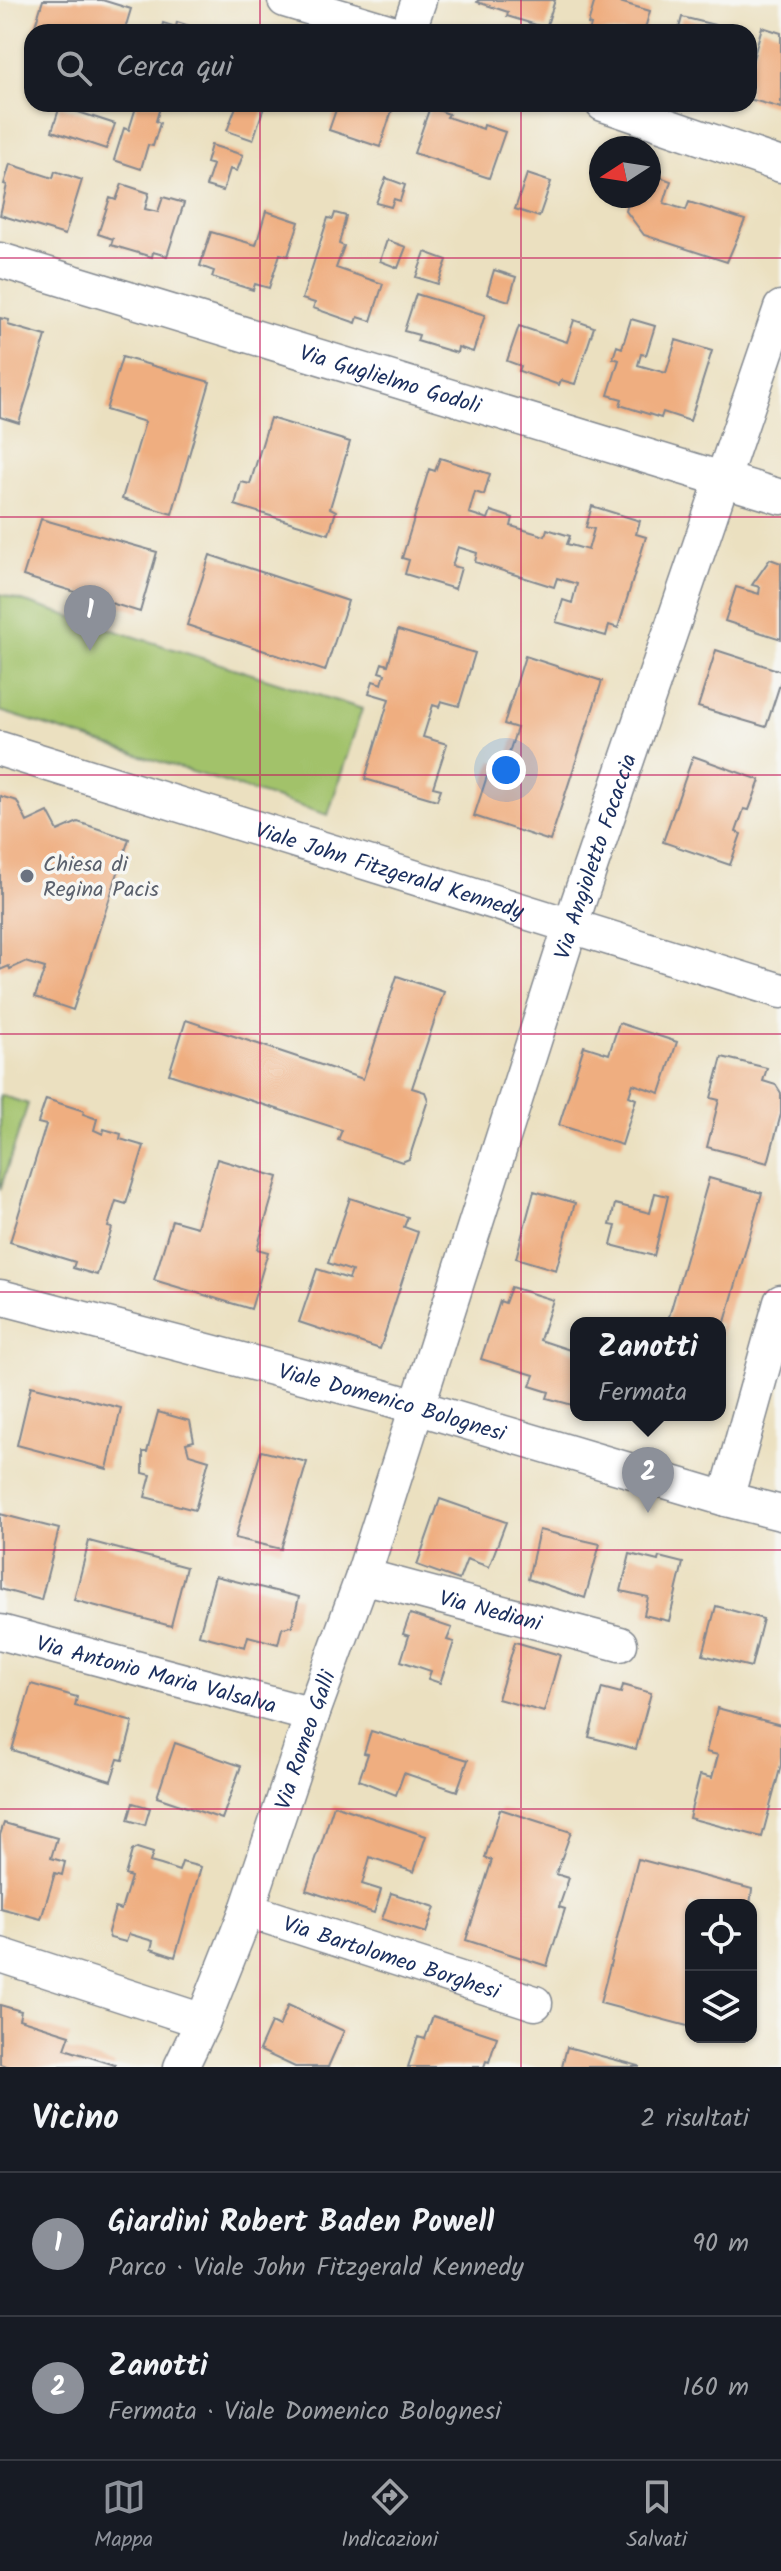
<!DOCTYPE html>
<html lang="it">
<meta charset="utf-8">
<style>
:root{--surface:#171b24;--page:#20242c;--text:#f1f3f6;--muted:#9ea1a6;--line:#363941;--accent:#8c9099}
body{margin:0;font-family:Kalam,sans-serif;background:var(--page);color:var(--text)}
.controls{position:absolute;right:24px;bottom:24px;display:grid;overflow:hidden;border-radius:16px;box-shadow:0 2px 6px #0004}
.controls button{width:72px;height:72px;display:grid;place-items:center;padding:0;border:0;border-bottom:2px solid var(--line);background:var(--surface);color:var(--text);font:40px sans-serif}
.compass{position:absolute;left:589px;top:136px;width:72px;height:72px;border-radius:50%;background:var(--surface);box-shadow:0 2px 6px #0004;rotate:258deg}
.you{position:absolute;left:506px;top:770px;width:28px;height:28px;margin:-20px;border:6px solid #fff;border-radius:50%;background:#1a73e8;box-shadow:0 0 0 12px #1a73e833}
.badge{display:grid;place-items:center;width:52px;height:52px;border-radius:50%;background:var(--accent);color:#fff;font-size:26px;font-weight:700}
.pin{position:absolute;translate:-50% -66px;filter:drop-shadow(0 2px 4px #0008)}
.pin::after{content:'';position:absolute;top:42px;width:28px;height:24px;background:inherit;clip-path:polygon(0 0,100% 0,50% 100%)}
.popup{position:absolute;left:570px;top:1317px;width:156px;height:104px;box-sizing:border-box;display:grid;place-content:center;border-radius:16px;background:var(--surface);filter:drop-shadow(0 2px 6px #0005);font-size:26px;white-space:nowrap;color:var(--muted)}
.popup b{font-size:30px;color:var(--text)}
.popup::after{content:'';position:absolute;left:50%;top:100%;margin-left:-16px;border:16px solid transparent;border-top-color:var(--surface)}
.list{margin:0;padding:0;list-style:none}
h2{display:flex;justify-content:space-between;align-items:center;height:104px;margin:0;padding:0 32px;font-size:34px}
h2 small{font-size:26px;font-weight:400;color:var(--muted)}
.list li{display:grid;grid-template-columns:52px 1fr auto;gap:24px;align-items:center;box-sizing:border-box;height:144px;padding:0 32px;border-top:2px solid var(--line)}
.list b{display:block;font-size:30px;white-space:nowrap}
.list p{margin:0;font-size:26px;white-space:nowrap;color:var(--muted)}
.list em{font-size:26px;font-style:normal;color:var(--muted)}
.icon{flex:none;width:44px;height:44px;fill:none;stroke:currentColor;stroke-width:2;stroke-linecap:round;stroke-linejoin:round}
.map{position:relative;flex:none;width:781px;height:2067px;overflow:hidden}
.search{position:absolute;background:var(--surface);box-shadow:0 2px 6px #0004;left:24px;right:24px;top:24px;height:88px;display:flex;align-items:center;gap:20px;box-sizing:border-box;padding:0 28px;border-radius:24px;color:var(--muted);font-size:30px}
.sheet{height:392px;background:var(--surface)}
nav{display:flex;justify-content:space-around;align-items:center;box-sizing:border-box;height:112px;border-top:2px solid var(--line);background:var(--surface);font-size:22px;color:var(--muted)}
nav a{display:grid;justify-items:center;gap:4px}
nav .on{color:var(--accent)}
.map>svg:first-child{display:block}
.green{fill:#a2c26b;stroke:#5e7864;stroke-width:2}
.building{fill:#efae80}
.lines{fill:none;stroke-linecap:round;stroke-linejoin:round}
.minor-casing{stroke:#83888f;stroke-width:37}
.minor{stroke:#fff;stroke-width:34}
.grid{fill:none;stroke:#c2185b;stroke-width:2;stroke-opacity:0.55}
.worship-dot{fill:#6b7280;stroke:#f6f6f2;stroke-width:3}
.labels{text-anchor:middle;stroke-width:7;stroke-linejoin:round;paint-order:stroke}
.street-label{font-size:22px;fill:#1b2f5e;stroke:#f6f6f2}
.worship-label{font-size:22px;fill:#5b616d;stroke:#f6f6f2;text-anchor:start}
</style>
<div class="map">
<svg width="781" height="2067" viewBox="0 0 781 2067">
<rect width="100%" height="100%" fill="#f6f6f2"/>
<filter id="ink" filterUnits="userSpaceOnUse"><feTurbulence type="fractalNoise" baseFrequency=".0125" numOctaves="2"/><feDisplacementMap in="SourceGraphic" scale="16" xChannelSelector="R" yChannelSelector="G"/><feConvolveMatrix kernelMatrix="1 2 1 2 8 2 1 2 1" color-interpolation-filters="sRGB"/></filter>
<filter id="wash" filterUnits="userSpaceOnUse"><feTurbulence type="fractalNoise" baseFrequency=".006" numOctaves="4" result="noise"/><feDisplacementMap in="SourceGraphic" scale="32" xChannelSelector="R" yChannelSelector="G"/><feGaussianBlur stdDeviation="1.8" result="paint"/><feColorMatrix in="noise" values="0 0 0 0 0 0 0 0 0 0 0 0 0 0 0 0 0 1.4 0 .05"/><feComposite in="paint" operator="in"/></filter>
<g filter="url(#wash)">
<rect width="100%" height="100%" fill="#ebe0c0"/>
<path class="green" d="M0 594 362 709 328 815 0 711Z
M0 1095 28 1104 0 1190Z"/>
<g id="blocks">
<path class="building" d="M43 0H102L131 9 124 32H33Z
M478 0H555L546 28 507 16 508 12 477 2Z
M595 0H613L650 11 644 32H589L591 25 588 24Z
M682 17 731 29 730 32H678Z
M177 22 205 31V32H161L163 23 176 27Z
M762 27 781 33V108L749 99V73Z
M137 104H161L156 121 160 123 153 146 148 145 141 169 114 160 124 128 129 130Z
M237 104H265L253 140 227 131Z
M338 104H394L380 147 329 130Z
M60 106 115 124 106 149 52 131Z
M430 107 449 114 447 117 483 129 484 125 505 132 489 178 414 153Z
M211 145 243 155 237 171 230 169 223 191 206 186 213 165 206 163Z
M10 164 53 178 55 171 82 180 65 235 0 215 7 185 4 184Z
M649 173 671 181 664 203 686 210 689 202 745 220 727 262 644 235 626 211 630 196H649Z
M527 174 551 182 539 217 515 209Z
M386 178 405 185 400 201 394 199 391 207 376 203Z
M122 184 149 193 145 209 158 212 163 197 184 203 167 256 153 252 152 257 111 245 113 239 98 234 110 198 116 200Z
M266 211 299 222 288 256 280 254 269 288 255 284 253 290 212 277 214 271 200 266 211 232 256 245Z
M335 213 346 216 339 244 344 246 336 268 383 284 371 321 358 317 356 323 313 308 315 303 302 299 328 218 333 219Z
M387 240 406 247 398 268 380 261Z
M425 252 447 260 438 284 416 277Z
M494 270 516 277 509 301 487 294Z
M416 294 485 315 473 352 458 347 457 353 417 341 419 335 404 331Z
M0 318 9 320 8 325 46 336 19 423 0 417Z
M631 319 655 326 646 355 641 354 638 365 666 373 676 340 712 351 690 421 663 412 661 418 620 405 622 399 608 395 619 360 613 358 617 346 622 348Z
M574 320 594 327 575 384 561 380 559 385 519 371 521 366 507 361 519 326 567 342Z
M122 357 210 382 172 514 122 499 145 422 106 410Z
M270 418 350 442 330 508 336 511 329 534 235 505 241 482 250 484Z
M440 458 490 474 484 495 475 492 469 513 488 519 491 511 513 518 511 526 545 536 547 529 570 536 567 544 588 550 594 529 586 527 592 506 640 521 636 534 646 537 618 628 609 625 606 636 556 622 563 600 572 603 577 584 557 578 554 587 475 562 477 553 458 547 452 566 461 568 455 589 405 574 409 560 402 558 429 469 435 471Z
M41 519 157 552 140 612 23 576Z
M210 555 348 601 325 671 187 625Z
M770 559 781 563V639L725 621 736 587 759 594 760 587 752 585Z
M398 630 475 653 459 706 441 701 439 707 433 705 423 737 447 744 433 787 441 789 437 800 365 779 389 699 369 693 373 681 382 684 385 674 379 672 382 663 388 665Z
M716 650 781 671V681L766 727 698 707Z
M525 656 602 681 550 841 474 816 492 761 505 765 517 728 504 724Z
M693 756 760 780 749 810 744 809 736 832 741 834 730 865 663 842Z
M0 796 17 801 27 822 48 812 58 831 78 822 129 839 73 1010 35 997 45 968 25 962 10 969 9 966 0 970Z
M397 976 444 992 412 1088 425 1092 428 1100 409 1159 402 1162 338 1140 342 1130 169 1074 186 1020 363 1079Z
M619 1023 677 1042 660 1093 633 1084 629 1096 636 1099 622 1145 559 1125 584 1046 609 1054Z
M722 1057 767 1068 763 1081 776 1085 781 1093V1114L768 1163 707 1147 719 1100 711 1098Z
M46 1099 84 1111 83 1114 97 1119 94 1130 103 1134 104 1129 121 1134 120 1139 144 1146 126 1204 116 1201 108 1227 112 1228 97 1275 73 1268 75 1262 10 1242 46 1125 38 1123Z
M217 1159 278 1177 257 1249 268 1252 251 1309 154 1280 172 1220 197 1227Z
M709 1178 762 1193 721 1336 720 1323H678L668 1320Z
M534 1191 575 1203 556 1270 516 1258Z
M655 1193 668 1196 654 1256 611 1245 616 1226 610 1225 615 1204 650 1213Z
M350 1198 408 1217 404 1227 418 1232 380 1349 299 1322 317 1269 349 1279 352 1271 328 1263Z
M511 1287 553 1300 540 1340 576 1352V1406L547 1398 549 1392 530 1386 534 1375 481 1359 500 1301 505 1303Z
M31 1386 121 1408 107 1469 17 1445Z
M158 1412 190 1421 194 1441 186 1443 189 1454 209 1460 195 1510 145 1497 151 1475 143 1473V1452H147Z
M261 1451 307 1462 281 1549 235 1538Z
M440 1499 506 1522 489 1567 467 1559 459 1580 417 1565Z
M0 1514 59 1529 41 1600 0 1589Z
M539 1530 600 1544 585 1598 528 1579Z
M89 1541 186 1567 171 1626 74 1600Z
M630 1554 658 1561 659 1557 683 1563 669 1621 644 1615 648 1597 621 1591Z
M215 1576 299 1597 292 1626 282 1628 278 1644 248 1636 245 1647 199 1635Z
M716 1606 763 1619 751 1667 703 1655Z
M410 1614 452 1628 447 1640 454 1642 440 1683 428 1679 431 1671 401 1661 409 1636 403 1634Z
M515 1642 560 1655 544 1712 498 1699Z
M31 1684 77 1697 75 1706 133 1722 123 1760 118 1759 111 1781 12 1750Z
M623 1685 651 1693 636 1749 589 1737 602 1688 621 1693Z
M717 1708 781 1725V1765L762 1837 689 1818 700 1775 712 1778 718 1755 706 1752Z
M371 1731 468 1760 457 1791 404 1773 396 1795 359 1780 368 1754 364 1753Z
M175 1743 241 1766 222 1819 157 1797Z
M133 1803 150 1808 145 1825 128 1820Z
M334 1805 426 1836 414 1872 370 1857 362 1884 381 1890 374 1913 306 1890Z
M500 1809 571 1832 556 1874 569 1878 559 1907 565 1909 547 1966 466 1940 492 1860 485 1858Z
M4 1823 57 1838 51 1858 65 1862 62 1875 55 1873 41 1919 0 1908V1835Z
M137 1848 153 1853 150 1862 161 1865 179 1871 182 1862 201 1867 175 1957 151 1949 153 1941 129 1934 126 1942 110 1938 108 1932 115 1908 121 1910 131 1877 125 1875 132 1851Z
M638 1859 752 1889 750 1905H691V2027L600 2003Z
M391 1893 435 1907 426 1933 382 1919Z
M0 2005 21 2011 19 2019 70 2035 65 2049 115 2065V2067H8L0 2064Z
M288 2005 344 2031 328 2067H295L259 2050 271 2023 279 2027Z
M433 2016 497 2037 489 2062 486 2061 484 2067H408L418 2037 425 2039Z
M567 2047 639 2066V2067H562Z"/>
</g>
</g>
<g filter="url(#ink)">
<use href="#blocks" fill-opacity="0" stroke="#83888f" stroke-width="2"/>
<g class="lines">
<defs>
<g id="minor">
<path d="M285 0 391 32"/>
<path d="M408 32 419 0"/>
<path d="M603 104 781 165"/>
<path id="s1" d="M0 260 781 497"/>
<path id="s2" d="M0 749 781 991"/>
<path id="s3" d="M0 1297 376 1395 726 1499 781 1513"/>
<path d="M726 1499 781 1302"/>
<path id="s4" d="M363 1576 620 1644"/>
<path id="s5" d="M0 1632 312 1715"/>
<path id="s6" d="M247 1910 535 2003"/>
<path d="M0 1955 203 2021"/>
<path id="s7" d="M181 2067 203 2021 247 1910 312 1715 363 1576 578 903 781 308"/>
</g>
</defs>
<use href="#minor" class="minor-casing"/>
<use href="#minor" class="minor"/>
</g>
</g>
<path class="grid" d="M260 0V32M521 0V32M260 104V2067M521 104V2067M0 258H781M0 517H781M0 775H781M0 1034H781M0 1292H781M0 1550H781M0 1809H781"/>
<circle class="worship-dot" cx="27" cy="876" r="8"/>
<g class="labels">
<g class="street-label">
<text dy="8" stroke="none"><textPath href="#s1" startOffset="408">Via Guglielmo Godoli</textPath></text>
<text dy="8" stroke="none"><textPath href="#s7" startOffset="1280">Via Angioletto Focaccia</textPath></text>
<text dy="8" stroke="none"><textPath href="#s2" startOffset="408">Viale John Fitzgerald Kennedy</textPath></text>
<text dy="8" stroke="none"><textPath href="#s3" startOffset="406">Viale Domenico Bolognesi</textPath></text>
<text dy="8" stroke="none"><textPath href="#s4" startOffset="132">Via Nediani</textPath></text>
<text dy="8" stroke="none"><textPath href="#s5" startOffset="162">Via Antonio Maria Valsalva</textPath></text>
<text dy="8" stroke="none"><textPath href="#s7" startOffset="350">Via Romeo Galli</textPath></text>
<text dy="8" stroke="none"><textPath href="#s6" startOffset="152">Via Bartolomeo Borghesi</textPath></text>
</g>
<g class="worship-label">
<text x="43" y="871">Chiesa di<tspan x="43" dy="25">Regina Pacis</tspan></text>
</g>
</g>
</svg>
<div class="controls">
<button><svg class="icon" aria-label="locate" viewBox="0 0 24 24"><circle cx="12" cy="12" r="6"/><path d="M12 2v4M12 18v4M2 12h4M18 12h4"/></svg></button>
<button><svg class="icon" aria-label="layers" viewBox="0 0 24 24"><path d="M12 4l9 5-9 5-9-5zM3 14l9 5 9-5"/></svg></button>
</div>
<svg class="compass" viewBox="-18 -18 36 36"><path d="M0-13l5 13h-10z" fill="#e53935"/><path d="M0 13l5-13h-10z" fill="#9ea1a6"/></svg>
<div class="you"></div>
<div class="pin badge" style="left:90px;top:651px">1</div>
<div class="pin badge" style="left:648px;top:1513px">2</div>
<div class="popup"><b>Zanotti</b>Fermata</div>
<div class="search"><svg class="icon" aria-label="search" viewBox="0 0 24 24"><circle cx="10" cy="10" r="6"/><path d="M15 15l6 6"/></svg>Cerca qui</div>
</div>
<section class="sheet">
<h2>Vicino<small>2 risultati</small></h2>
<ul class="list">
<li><span class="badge">1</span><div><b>Giardini Robert Baden Powell</b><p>Parco · Viale John Fitzgerald Kennedy</p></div><em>90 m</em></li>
<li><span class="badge">2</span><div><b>Zanotti</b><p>Fermata · Viale Domenico Bolognesi</p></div><em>160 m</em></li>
</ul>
</section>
<nav>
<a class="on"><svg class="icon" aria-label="map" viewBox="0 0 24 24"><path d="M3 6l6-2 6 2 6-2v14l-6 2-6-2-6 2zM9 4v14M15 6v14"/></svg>Mappa</a>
<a><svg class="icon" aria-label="directions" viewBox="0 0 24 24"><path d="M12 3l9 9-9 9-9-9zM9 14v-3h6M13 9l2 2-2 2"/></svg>Indicazioni</a>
<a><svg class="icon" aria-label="saved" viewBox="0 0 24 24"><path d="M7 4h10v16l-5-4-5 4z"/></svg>Salvati</a>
</nav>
